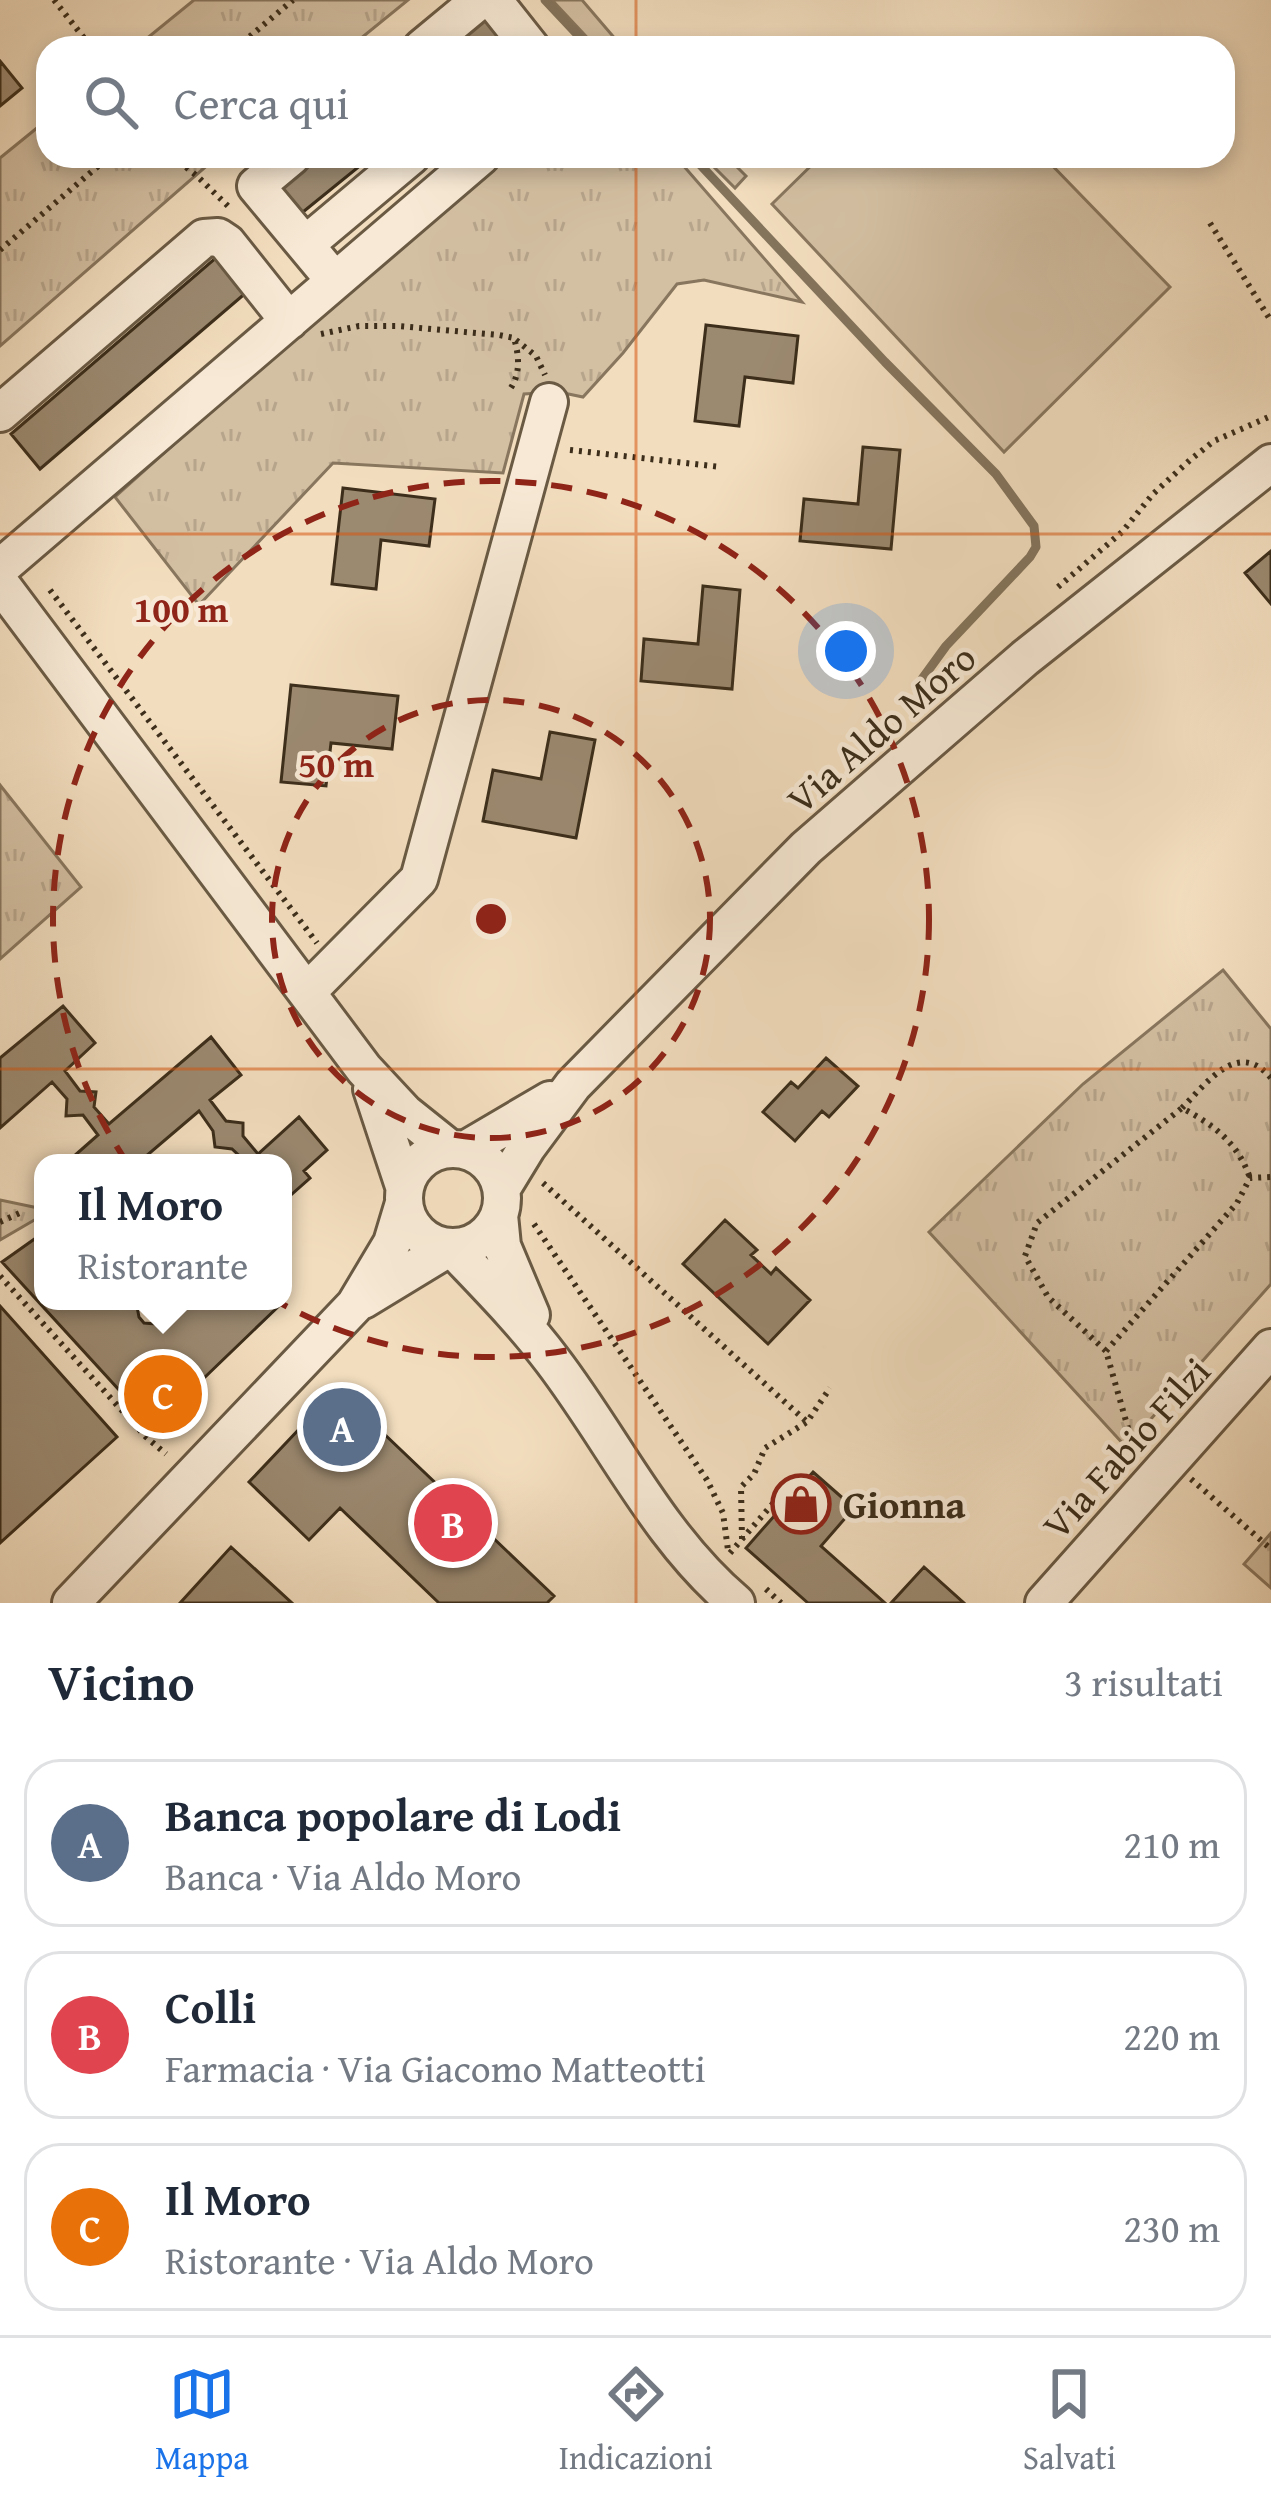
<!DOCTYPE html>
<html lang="it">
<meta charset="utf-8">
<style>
:root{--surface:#fff;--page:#f6f6f7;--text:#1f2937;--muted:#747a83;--line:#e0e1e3;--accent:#1a73e8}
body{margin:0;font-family:"Gentium Book Plus",serif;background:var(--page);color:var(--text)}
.you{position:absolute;left:846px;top:651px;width:42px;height:42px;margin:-30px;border:9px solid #fff;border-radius:50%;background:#1a73e8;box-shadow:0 0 0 18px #1a73e833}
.badge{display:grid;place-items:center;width:78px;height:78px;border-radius:50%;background:var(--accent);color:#fff;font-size:39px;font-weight:700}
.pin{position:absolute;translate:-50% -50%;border:6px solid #fff;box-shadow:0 3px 12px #0006}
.popup{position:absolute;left:34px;top:1154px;width:258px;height:156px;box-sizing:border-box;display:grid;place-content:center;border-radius:24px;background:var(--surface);filter:drop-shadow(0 3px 9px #0005);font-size:39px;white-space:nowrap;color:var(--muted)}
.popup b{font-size:45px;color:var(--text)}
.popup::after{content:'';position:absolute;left:50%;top:100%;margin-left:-24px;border:24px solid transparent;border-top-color:var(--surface)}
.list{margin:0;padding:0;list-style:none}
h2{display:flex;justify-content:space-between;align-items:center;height:156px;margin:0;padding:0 48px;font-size:51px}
h2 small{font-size:39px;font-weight:400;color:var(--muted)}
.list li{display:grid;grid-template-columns:78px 1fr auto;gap:36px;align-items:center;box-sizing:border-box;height:168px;margin:0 24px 24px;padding:0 24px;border:3px solid var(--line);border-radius:36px}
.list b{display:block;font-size:45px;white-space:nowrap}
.list p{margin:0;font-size:39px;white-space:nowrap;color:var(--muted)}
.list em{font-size:39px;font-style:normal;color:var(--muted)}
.icon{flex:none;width:66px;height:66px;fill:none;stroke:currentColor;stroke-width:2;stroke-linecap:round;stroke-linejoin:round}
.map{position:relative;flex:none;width:1271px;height:1603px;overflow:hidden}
.search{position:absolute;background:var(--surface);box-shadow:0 6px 18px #0003;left:36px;right:36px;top:36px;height:132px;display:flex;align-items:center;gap:30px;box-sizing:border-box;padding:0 42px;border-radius:36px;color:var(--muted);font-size:45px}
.sheet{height:732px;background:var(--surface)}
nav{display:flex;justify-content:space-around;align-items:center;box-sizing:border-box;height:168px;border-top:3px solid var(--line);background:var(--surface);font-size:33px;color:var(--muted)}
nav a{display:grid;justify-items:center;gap:6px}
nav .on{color:var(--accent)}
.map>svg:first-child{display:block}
.grass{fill:url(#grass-tufts);stroke:#88765e;stroke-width:3}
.garden{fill:#d3bfa2;stroke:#88765e;stroke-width:3}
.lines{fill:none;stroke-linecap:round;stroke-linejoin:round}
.stream{stroke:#84745c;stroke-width:9}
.building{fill:#9b8970;stroke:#3c2e1b;stroke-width:3}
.minor-casing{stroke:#6a5a44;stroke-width:42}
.path{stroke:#3c2e1b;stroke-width:6;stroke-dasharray:3 6;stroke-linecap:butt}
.minor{stroke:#f7e9d5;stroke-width:36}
.grid{fill:none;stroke:#d7550e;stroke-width:3;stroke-opacity:0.55}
.ring{fill:none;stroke:#8f2418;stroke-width:6;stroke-dasharray:21 15}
.labels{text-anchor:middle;stroke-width:9;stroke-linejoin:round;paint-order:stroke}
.street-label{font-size:39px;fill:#3c2e1b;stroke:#f7e9d5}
.poi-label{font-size:39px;font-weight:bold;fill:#3c2e1b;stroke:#f7e9d5;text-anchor:start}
.centre{fill:#8f2418;stroke:#f7e9d5;stroke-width:6}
.ring-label{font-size:36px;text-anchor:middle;font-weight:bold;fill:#8f2418;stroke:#f7e9d5;stroke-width:9;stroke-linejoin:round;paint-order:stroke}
</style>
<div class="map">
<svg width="1271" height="1603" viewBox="0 0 1271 1603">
<defs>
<pattern id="grass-tufts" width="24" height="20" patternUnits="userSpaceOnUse" patternTransform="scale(3)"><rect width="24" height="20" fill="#d3bfa2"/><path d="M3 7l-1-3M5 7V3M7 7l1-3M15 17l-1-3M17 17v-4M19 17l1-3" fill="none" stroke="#b6a48b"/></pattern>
</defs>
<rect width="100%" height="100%" fill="#f2ddbe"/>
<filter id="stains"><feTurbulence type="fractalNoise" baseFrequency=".00167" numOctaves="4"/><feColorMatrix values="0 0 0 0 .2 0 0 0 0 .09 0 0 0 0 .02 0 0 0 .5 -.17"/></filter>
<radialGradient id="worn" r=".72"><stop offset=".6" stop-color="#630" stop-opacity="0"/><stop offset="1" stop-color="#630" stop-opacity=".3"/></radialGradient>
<path class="grass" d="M194 0H408L349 48H135Z
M48 119V156H218L0 346V158Z
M496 156H675L802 302 704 280 677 284 623 353 583 397 559 392 524 394 503 473 333 463 199 605 115 497Z
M0 785 81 887 0 959Z
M1223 970 1271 1029V1284L1126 1447 929 1232 1083 1084Z
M0 1200 43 1209V1215L0 1240Z
M1271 1533V1588L1244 1564Z"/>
<path class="garden" d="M552 0H582L623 48H597Z
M703 156H726L746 176 735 188Z
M821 156H1043L1170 287 1004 452 772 204Z"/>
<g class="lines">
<path class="stream" d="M545 0 590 48
M692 156 885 362 996 474 1034 526 1036 547 1030 557 946 646 922 679"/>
</g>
<path class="building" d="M492 8 517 40 507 48H442Z
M0 61 22 88 0 106Z
M308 156H372L298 216 273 184Z
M218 256 248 291 40 469 11 434Z
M706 325 798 336 793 383 745 377 739 426 695 421Z
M863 447 900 450 891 549 800 541 804 499 858 504Z
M343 488 435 499 429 546 381 540 376 589 332 584Z
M1271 551V604L1245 573Z
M703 586 740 590 732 689 641 681 644 639 698 644Z
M291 685 398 696 392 749 331 743 326 786 281 782Z
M550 732 595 740 576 838 483 821 493 770 541 779Z
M63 1006 95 1043 65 1071 80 1091 96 1092 94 1107 109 1124 211 1037 241 1075 210 1100 226 1121 243 1123V1136L258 1154 299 1117 327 1150 304 1171 310 1178 283 1202V1163H247L232 1149 215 1147 213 1131 199 1111 138 1163H78L73 1157 98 1135 83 1115 66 1116 67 1099 52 1082 0 1128V1058Z
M826 1058 858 1086 829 1117 822 1111 795 1141 763 1112 791 1082 798 1088Z
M725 1220 757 1250 751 1255 771 1274 776 1268 810 1300 768 1344 683 1264Z
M43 1233V1301H136L139 1317 144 1323 156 1324 164 1316 165 1301 282 1303 153 1427 2 1262Z
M0 1306 117 1437 0 1543Z
M337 1389 554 1596 547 1603H439L340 1508 309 1540 249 1482Z
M813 1472 854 1508 821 1546 885 1603H808L746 1548Z
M231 1547 292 1603H180Z
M924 1567 964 1603H891Z"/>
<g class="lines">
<defs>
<path id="minor" d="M493 0 531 48
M422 48 480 0
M292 156 256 186 335 281
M318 234 411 156
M0 413 204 238 218 237 227 243 289 321
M0 568 481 156
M0 583 364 1069 405 1113 450 1149
M307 992 419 879 549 402
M372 1089 405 1189
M404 1198a49 49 0 1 1 98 0a49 49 0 1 1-98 0Z
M465 1150 550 1100
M502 1188 527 1147 573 1085 806 848 1025 658 1271 463
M499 1215 502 1246 531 1315
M453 1249C487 1285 522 1320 552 1360 614 1441 657 1536 736 1603
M363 1300 447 1249
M71 1603 355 1305 392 1243 404 1203
M1044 1603 1271 1348"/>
</defs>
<use href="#minor" class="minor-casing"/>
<path class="path" d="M54 0 92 48
M236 48 293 0
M172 156 197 176 230 208
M1210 223 1271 321
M0 250 110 156
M321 334 359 326H398L499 335 514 338C519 355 521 374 510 389
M516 340 536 356 545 375
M570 450 721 467
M1058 587 1122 532 1153 494 1190 460 1214 441 1271 416
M50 590 317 943
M1182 1108C1206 1084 1238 1038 1271 1078
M543 1183 807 1422
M0 1222 22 1212
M534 1224 707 1480 723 1513 728 1550
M0 1276 146 1437 166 1454
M1106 1351 1237 1203 1250 1178 1271 1177
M1147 1446 1130 1435 1106 1351 1048 1297 1025 1256 1037 1223 1182 1108C1214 1125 1238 1143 1250 1178
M1191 1479 1271 1549
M742 1539 741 1487 754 1474 765 1448 807 1422 830 1388
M730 1553 795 1478
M766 1589 781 1603"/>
<use href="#minor" class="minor"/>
</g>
<path class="grid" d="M636 0V48M636 156V1603M0 534H1271M0 1069H1271"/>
<g class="ring">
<circle cx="491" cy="919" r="219"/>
<circle cx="491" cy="919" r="438"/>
</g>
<defs>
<symbol id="shop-ring" viewBox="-11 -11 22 22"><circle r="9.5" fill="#f7e9d5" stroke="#8f2418" stroke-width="1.5"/><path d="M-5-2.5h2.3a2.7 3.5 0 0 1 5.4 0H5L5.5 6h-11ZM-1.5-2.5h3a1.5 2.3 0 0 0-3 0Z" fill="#8f2418"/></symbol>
</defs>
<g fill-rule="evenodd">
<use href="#shop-ring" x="768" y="1471" width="66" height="66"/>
</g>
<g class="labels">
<g class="street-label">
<text transform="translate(881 728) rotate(-41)" y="14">Via Aldo Moro</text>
<text transform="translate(1126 1448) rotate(-48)" y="14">Via Fabio Filzi</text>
</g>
<g class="poi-label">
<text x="843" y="1518">Gionna</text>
</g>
</g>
<circle cx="491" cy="919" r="18" class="centre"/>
<g class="ring-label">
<text x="181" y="622">100 m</text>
<text x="336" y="777">50 m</text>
</g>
<rect width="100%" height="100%" filter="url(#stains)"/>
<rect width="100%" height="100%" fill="url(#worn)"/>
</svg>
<div class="you"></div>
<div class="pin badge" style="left:342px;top:1427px;background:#5c6f8a">A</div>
<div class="pin badge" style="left:453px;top:1523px;background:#e0444e">B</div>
<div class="pin badge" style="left:163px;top:1394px;background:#e8710a">C</div>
<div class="popup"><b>Il Moro</b>Ristorante</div>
<div class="search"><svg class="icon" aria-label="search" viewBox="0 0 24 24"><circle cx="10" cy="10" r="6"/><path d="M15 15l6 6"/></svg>Cerca qui</div>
</div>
<section class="sheet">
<h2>Vicino<small>3 risultati</small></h2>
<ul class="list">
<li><span class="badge" style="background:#5c6f8a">A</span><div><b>Banca popolare di Lodi</b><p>Banca · Via Aldo Moro</p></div><em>210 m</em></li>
<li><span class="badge" style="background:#e0444e">B</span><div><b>Colli</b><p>Farmacia · Via Giacomo Matteotti</p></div><em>220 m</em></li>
<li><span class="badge" style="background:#e8710a">C</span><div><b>Il Moro</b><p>Ristorante · Via Aldo Moro</p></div><em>230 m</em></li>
</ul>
</section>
<nav>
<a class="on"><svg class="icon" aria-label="map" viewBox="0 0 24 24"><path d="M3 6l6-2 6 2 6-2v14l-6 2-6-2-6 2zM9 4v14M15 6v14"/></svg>Mappa</a>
<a><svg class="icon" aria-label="directions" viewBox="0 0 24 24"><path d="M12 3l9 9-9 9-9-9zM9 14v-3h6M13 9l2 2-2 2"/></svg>Indicazioni</a>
<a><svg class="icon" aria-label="saved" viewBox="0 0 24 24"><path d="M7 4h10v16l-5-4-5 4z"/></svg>Salvati</a>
</nav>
